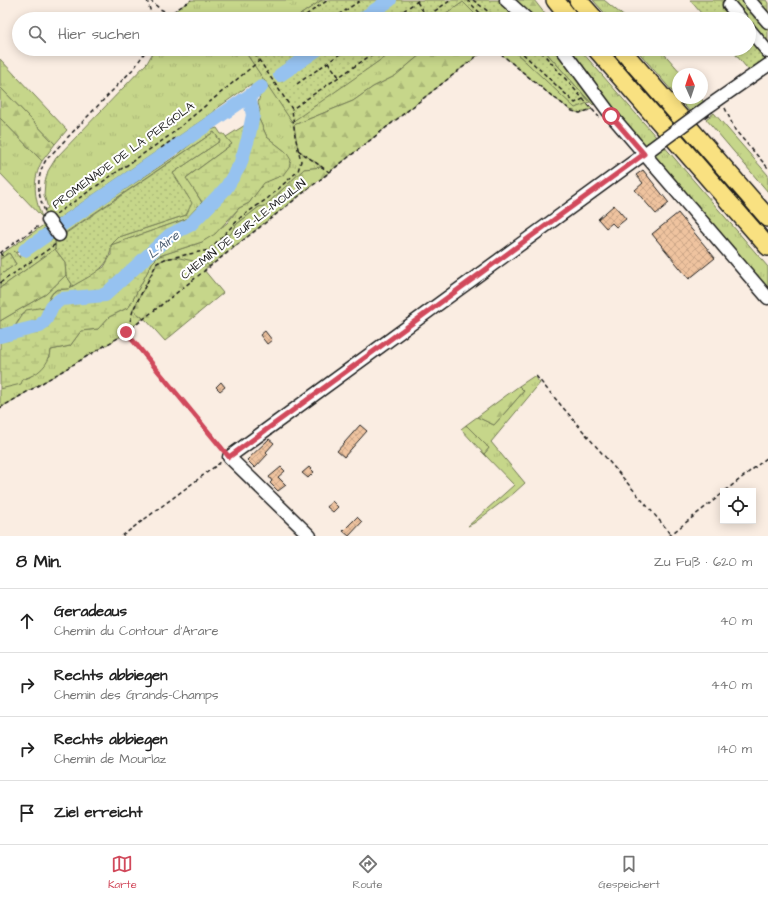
<!DOCTYPE html>
<html lang="de">
<meta charset="utf-8">
<style>
:root{--surface:#fff;--page:#f2f2f2;--text:#222;--muted:#767676;--line:#e0e0e0;--accent:#d1495b}
body{margin:0;font-family:"Architects Daughter",sans-serif;background:var(--page);color:var(--text)}
.controls{position:absolute;right:12px;bottom:12px;display:grid;overflow:hidden;border-radius:0px;box-shadow:0 2px 10px #0003}
.controls button{width:36px;height:36px;display:grid;place-items:center;padding:0;border:0;border-bottom:1px solid var(--line);background:var(--surface);color:var(--text);font:20px sans-serif}
.compass{position:absolute;left:672px;top:68px;width:36px;height:36px;border-radius:50%;background:var(--surface);box-shadow:0 2px 10px #0003;rotate:357deg}
.stop{position:absolute;width:12px;height:12px;margin:-9px;border:3px solid #d1495b;border-radius:50%;background:#fff}
.stop.end{background:#d1495b;border-color:#fff;box-shadow:0 1px 4px #0008}
.list{margin:0;padding:0;list-style:none}
h2{display:flex;justify-content:space-between;align-items:center;height:52px;margin:0;padding:0 16px;font-size:17px}
h2 small{font-size:13px;font-weight:400;color:var(--muted)}
.list li{display:grid;grid-template-columns:26px 1fr auto;gap:12px;align-items:center;box-sizing:border-box;height:64px;padding:0 16px;border-top:1px solid var(--line)}
.list b{display:block;font-size:15px;white-space:nowrap}
.list p{margin:0;font-size:13px;white-space:nowrap;color:var(--muted)}
.list em{font-size:13px;font-style:normal;color:var(--muted)}
.icon{flex:none;width:22px;height:22px;fill:none;stroke:currentColor;stroke-width:2;stroke-linecap:round;stroke-linejoin:round}
.map{position:relative;flex:none;width:768px;height:536px;overflow:hidden}
.search{position:absolute;background:var(--surface);box-shadow:0 2px 10px #0003;left:12px;right:12px;top:12px;height:44px;display:flex;align-items:center;gap:10px;box-sizing:border-box;padding:0 14px;border-radius:22px;color:var(--muted);font-size:15px}
.sheet{height:308px;background:var(--surface)}
nav{display:flex;justify-content:space-around;align-items:center;box-sizing:border-box;height:56px;border-top:1px solid var(--line);background:var(--surface);font-size:11px;color:var(--muted)}
nav a{display:grid;justify-items:center;gap:2px}
nav .on{color:var(--accent)}
.map>svg:first-child{display:block}
.grass{fill:url(#grass-tufts);stroke:#717953}
.forest{fill:url(#forest-firs);stroke:#717953}
.wetland{fill:url(#wetland-marsh);stroke:#717953}
.park{fill:url(#park-dots);stroke:#717953}
.lines{fill:none;stroke-linecap:round;stroke-linejoin:round}
.river{stroke:#96c2f0;stroke-width:14}
.building{fill:url(#building-cross-hatch);stroke:#1c1c1c}
.minor-casing{stroke:#1c1c1c;stroke-width:15}
.highway-casing{stroke:#1c1c1c;stroke-width:20}
.path{stroke:#1c1c1c;stroke-width:1.5;stroke-dasharray:4 3;stroke-linecap:butt}
.minor{stroke:#fff;stroke-width:12}
.highway{stroke:#f9e181;stroke-width:17}
.minor-bridge-casing{stroke:#1c1c1c;stroke-width:15;stroke-linecap:butt}
.minor-bridge{stroke:#fff;stroke-width:12}
.route{stroke:#d1495b;stroke-width:5}
.labels{text-anchor:middle;stroke-width:4;stroke-linejoin:round;paint-order:stroke}
.street-label{font-size:12px;fill:#1c1c1c;stroke:#fff}
.water-label{font-size:13px;font-style:italic;fill:#4d5e71;stroke:#fff}
</style>
<div class="map">
<svg width="768" height="536" viewBox="0 0 768 536">
<defs>
<pattern id="grass-tufts" width="24" height="20" patternUnits="userSpaceOnUse"><rect width="24" height="20" fill="#c6d68a"/><path d="M3 7l-1-3M5 7V3M7 7l1-3M15 17l-1-3M17 17v-4M19 17l1-3" fill="none" stroke="#aab776"/></pattern>
<pattern id="forest-firs" width="22" height="20" patternUnits="userSpaceOnUse"><rect width="22" height="20" fill="#c6d68a"/><path d="M5 1l3.5 6h-7zM16 11l3.5 6h-7z" fill="#aab776"/></pattern>
<pattern id="wetland-marsh" width="20" height="14" patternUnits="userSpaceOnUse"><rect width="20" height="14" fill="#c6d68a"/><path d="M1 5h8M5 5V1M11 12h8M15 12V8" fill="none" stroke="#aab776"/></pattern>
<pattern id="park-dots" width="8" height="8" patternUnits="userSpaceOnUse"><rect width="8" height="8" fill="#c6d68a"/><path d="M2 2h.1M6 6h.1" fill="none" stroke="#aab776" stroke-width="1.8" stroke-linecap="round"/></pattern>
<pattern id="building-cross-hatch" width="8" height="8" patternUnits="userSpaceOnUse"><rect width="8" height="8" fill="#efc39f"/><path d="M0 0l8 8M0 8l8-8" fill="none" stroke="#cca788"/></pattern>
</defs>
<rect width="100%" height="100%" fill="#faede2"/>
<filter id="ink" filterUnits="userSpaceOnUse"><feTurbulence type="fractalNoise" baseFrequency=".025" numOctaves="2"/><feDisplacementMap in="SourceGraphic" scale="8" xChannelSelector="R" yChannelSelector="G"/><feConvolveMatrix kernelMatrix="1 2 1 2 8 2 1 2 1" color-interpolation-filters="sRGB"/></filter>
<g filter="url(#ink)">
<path class="grass" d="M191 0H322L294 19H163Z
M593 0H604L627 19H610Z
M463 2 480 19H439Z
M155 49H252L246 53 292 121 396 49H427L395 76 373 87 353 101 294 125 323 167 304 169 265 206 259 207 237 224 228 239 224 235 209 260 212 264 209 266 207 264 154 269 133 310 143 318 123 335 0 408V389L30 377 50 357 51 350 70 346 81 331 98 329 109 317 129 307 152 263 159 256 202 242 227 223 239 208 249 203 264 182 283 175 286 152 267 137 258 117 260 110 258 103 262 88 251 86V84L216 109 214 112 51 224 44 210 48 208 44 195 45 182 48 171 56 158 147 63Z
M495 49H512L575 107 586 103 592 109 580 113 572 111 548 93Z
M543 49H562L600 100 593 105Z
M566 49 582 52 657 138 642 147Z
M636 49H660L682 74H678V98Z
M0 59 67 130 55 144 0 87Z
M678 98H701L705 104 691 113Z
M714 113 768 175V192L706 119Z
M0 118 42 161C32 180 34 197 42 217L0 173Z
M217 128 221 134H224L232 144 187 177 202 203 186 219 111 245 119 237 186 215 173 173 220 141 214 132 65 233 64 230 177 155 207 131Z
M663 145 768 267V294L650 155Z
M45 224 46 227 43 229 44 232 21 247 17 253 14 251 21 259 19 256 26 255 49 238 50 241 55 238V249L0 288V275L16 264 9 253 0 259V255Z
M66 275 72 284C69 293 62 287 56 290 50 293 48 302 46 307L23 313 14 328 0 329V321L46 294Z
M534 376 540 383 491 442 525 483 514 493 474 523 468 526 514 485 484 454 489 448 466 425 477 417 494 425 524 391 519 386Z"/>
<path class="forest" d="M512 0H534L549 19H534Z
M427 49H486L212 264 209 260 223 235 228 238 237 224 259 207 265 206 304 169 322 167 298 150 294 125 353 101 373 87 395 76Z
M0 87 55 144 42 161 0 118Z
M55 249 65 262 66 275 46 294 0 321V288Z
M175 257 207 264 209 266 204 270 223 293 165 341 147 321 133 310 157 263 165 259Z
M519 386 524 391 494 425 477 417Z
M466 425 489 448 484 454 461 429Z"/>
<path class="wetland" d="M258 117 267 137 286 152 291 160 289 167 283 175 264 183 249 203 239 208 215 234 202 242 159 256 152 263 129 307 109 317 98 329 81 331 70 346 51 350C49 365 38 375 23 379L21 384 0 389V329L14 328 26 310 45 307 52 294 56 290 68 289 104 267 111 255V245L186 219 202 202 186 178 232 144 226 137Z"/>
<path class="park" d="M322 0H500L517 19H480L463 2 439 19H294Z
M690 0H766L768 3V61L751 73 731 49H749V19H706Z
M252 49H396L292 122 246 53Z
M512 49H543L590 102 575 108Z
M214 132 220 141 173 173 192 203 186 215 119 237 111 245C111 269 89 276 71 287L72 284 66 275 65 262 55 249 56 240Z
M9 253 16 264 0 275V259Z"/>
<g class="lines">
<path class="river" d="M362 19 390 0
M280 75 318 49
M25 250 249 96
M0 336 40 326 46 319 52 306 61 299 105 295 170 235 190 225 226 188 240 165 248 139 253 115 249 96 261 87"/>
</g>
<path class="building" d="M643 170 669 203 656 214 635 190 643 183 636 175Z
M614 205 626 219 616 227 612 223 606 228 598 219Z
M678 213 715 258 689 279 652 234Z
M265 331 272 340 267 344 260 335Z
M221 382 225 387 220 391 216 387Z
M360 425 367 431 344 457 337 451Z
M269 439 274 443 266 452 268 454 255 468 247 460Z
M281 467 285 471 278 477 286 485 278 491 270 483 272 481 269 477Z
M309 467 314 472 308 478 302 473Z
M332 501 338 507 333 512 327 507Z
M357 517 362 522 349 536 343 531Z"/>
<g class="lines">
<defs>
<path id="minor" d="M506 0 527 19
M749 0 768 22
M729 5 741 19
M749 29 768 52
M562 49 611 115 768 298
M709 106 768 65
M48 220 59 235
M310 536 229 457 651 149"/>
<path id="highway" d="M555 0 570 19
M578 0 595 19
M596 49 768 247
M621 49 768 218"/>
</defs>
<use href="#minor" class="minor-casing"/>
<use href="#highway" class="highway-casing"/>
<path class="path" d="M147 0 153 19
M150 0 160 9 170 14 191 0
M467 0 486 19
M473 0 498 19
M417 2 427 17
M163 19 170 14
M300 19 328 0
M333 19 361 0
M372 19 380 13
M392 19 419 0
M423 19 451 0
M256 49 253 51 292 109 380 49
M495 49 548 93 572 111 580 113 592 109
M518 49 575 103 583 99 539 49
M278 56 289 49
M328 62 339 77
M297 84 347 49
M583 99 599 117
M725 108 735 130 768 168
M161 148 175 138
M298 150 329 172
M45 211C37 195 36 176 46 160L135 67 147 49
M56 214 169 136 259 61
M226 233 234 248
M0 253 40 225
M0 253 4 258
M0 283 56 244
M130 328V322L133 310 157 263 165 259 209 250 242 216 267 199 298 171 301 161 295 136 292 109
M126 333 223 449
M536 376 671 534
M0 408 123 335 486 49
M725 491 768 457
M122 536 221 462
M669 536 723 493"/>
<use href="#minor" class="minor"/>
<use href="#highway" class="highway"/>
<defs>
<path id="minor-bridge" d="M651 149 709 106"/>
</defs>
<use href="#minor-bridge" class="minor-bridge-casing"/>
<use href="#minor-bridge" class="minor-bridge"/>
</g>
</g>
<g class="lines" filter="url(#ink)">
<path class="route" d="M126 332 229 457 644 154 611 116"/>
</g>
<g class="labels">
<g class="street-label">
<text transform="translate(123 155) rotate(-36)" y="4">PROMENADE DE LA PERGOLA</text>
<text transform="translate(243 229) rotate(-38)" y="4">CHEMIN DE SUR-LE-MOULIN</text>
</g>
<g class="water-label">
<text transform="translate(163 244) rotate(-38)" y="5">L'Aire</text>
</g>
</g>
</svg>
<div class="controls">
<button><svg class="icon" aria-label="locate" viewBox="0 0 24 24"><circle cx="12" cy="12" r="6"/><path d="M12 2v4M12 18v4M2 12h4M18 12h4"/></svg></button>
</div>
<svg class="compass" viewBox="-18 -18 36 36"><path d="M0-13l5 13h-10z" fill="#e53935"/><path d="M0 13l5-13h-10z" fill="#767676"/></svg>
<div class="stop" style="left:611px;top:116px"></div>
<div class="stop end" style="left:126px;top:332px"></div>
<div class="search"><svg class="icon" aria-label="search" viewBox="0 0 24 24"><circle cx="10" cy="10" r="6"/><path d="M15 15l6 6"/></svg>Hier suchen</div>
</div>
<section class="sheet">
<h2>8 Min.<small>Zu Fuß · 620 m</small></h2>
<ul class="list">
<li><svg class="icon" aria-label="ahead" viewBox="0 0 24 24"><path d="M12 20V5M6 11l6-6 6 6"/></svg><div><b>Geradeaus</b><p>Chemin du Contour d'Arare</p></div><em>40 m</em></li>
<li><svg class="icon" aria-label="right" viewBox="0 0 24 24"><path d="M7 20v-9h11M14 6l5 5-5 5"/></svg><div><b>Rechts abbiegen</b><p>Chemin des Grands-Champs</p></div><em>440 m</em></li>
<li><svg class="icon" aria-label="right" viewBox="0 0 24 24"><path d="M7 20v-9h11M14 6l5 5-5 5"/></svg><div><b>Rechts abbiegen</b><p>Chemin de Mourlaz</p></div><em>140 m</em></li>
<li><svg class="icon" aria-label="arrive" viewBox="0 0 24 24"><path d="M6 21V4h12l-3 4 3 4H6"/></svg><div><b>Ziel erreicht</b></div></li>
</ul>
</section>
<nav>
<a class="on"><svg class="icon" aria-label="map" viewBox="0 0 24 24"><path d="M3 6l6-2 6 2 6-2v14l-6 2-6-2-6 2zM9 4v14M15 6v14"/></svg>Karte</a>
<a><svg class="icon" aria-label="directions" viewBox="0 0 24 24"><path d="M12 3l9 9-9 9-9-9zM9 14v-3h6M13 9l2 2-2 2"/></svg>Route</a>
<a><svg class="icon" aria-label="saved" viewBox="0 0 24 24"><path d="M7 4h10v16l-5-4-5 4z"/></svg>Gespeichert</a>
</nav>
